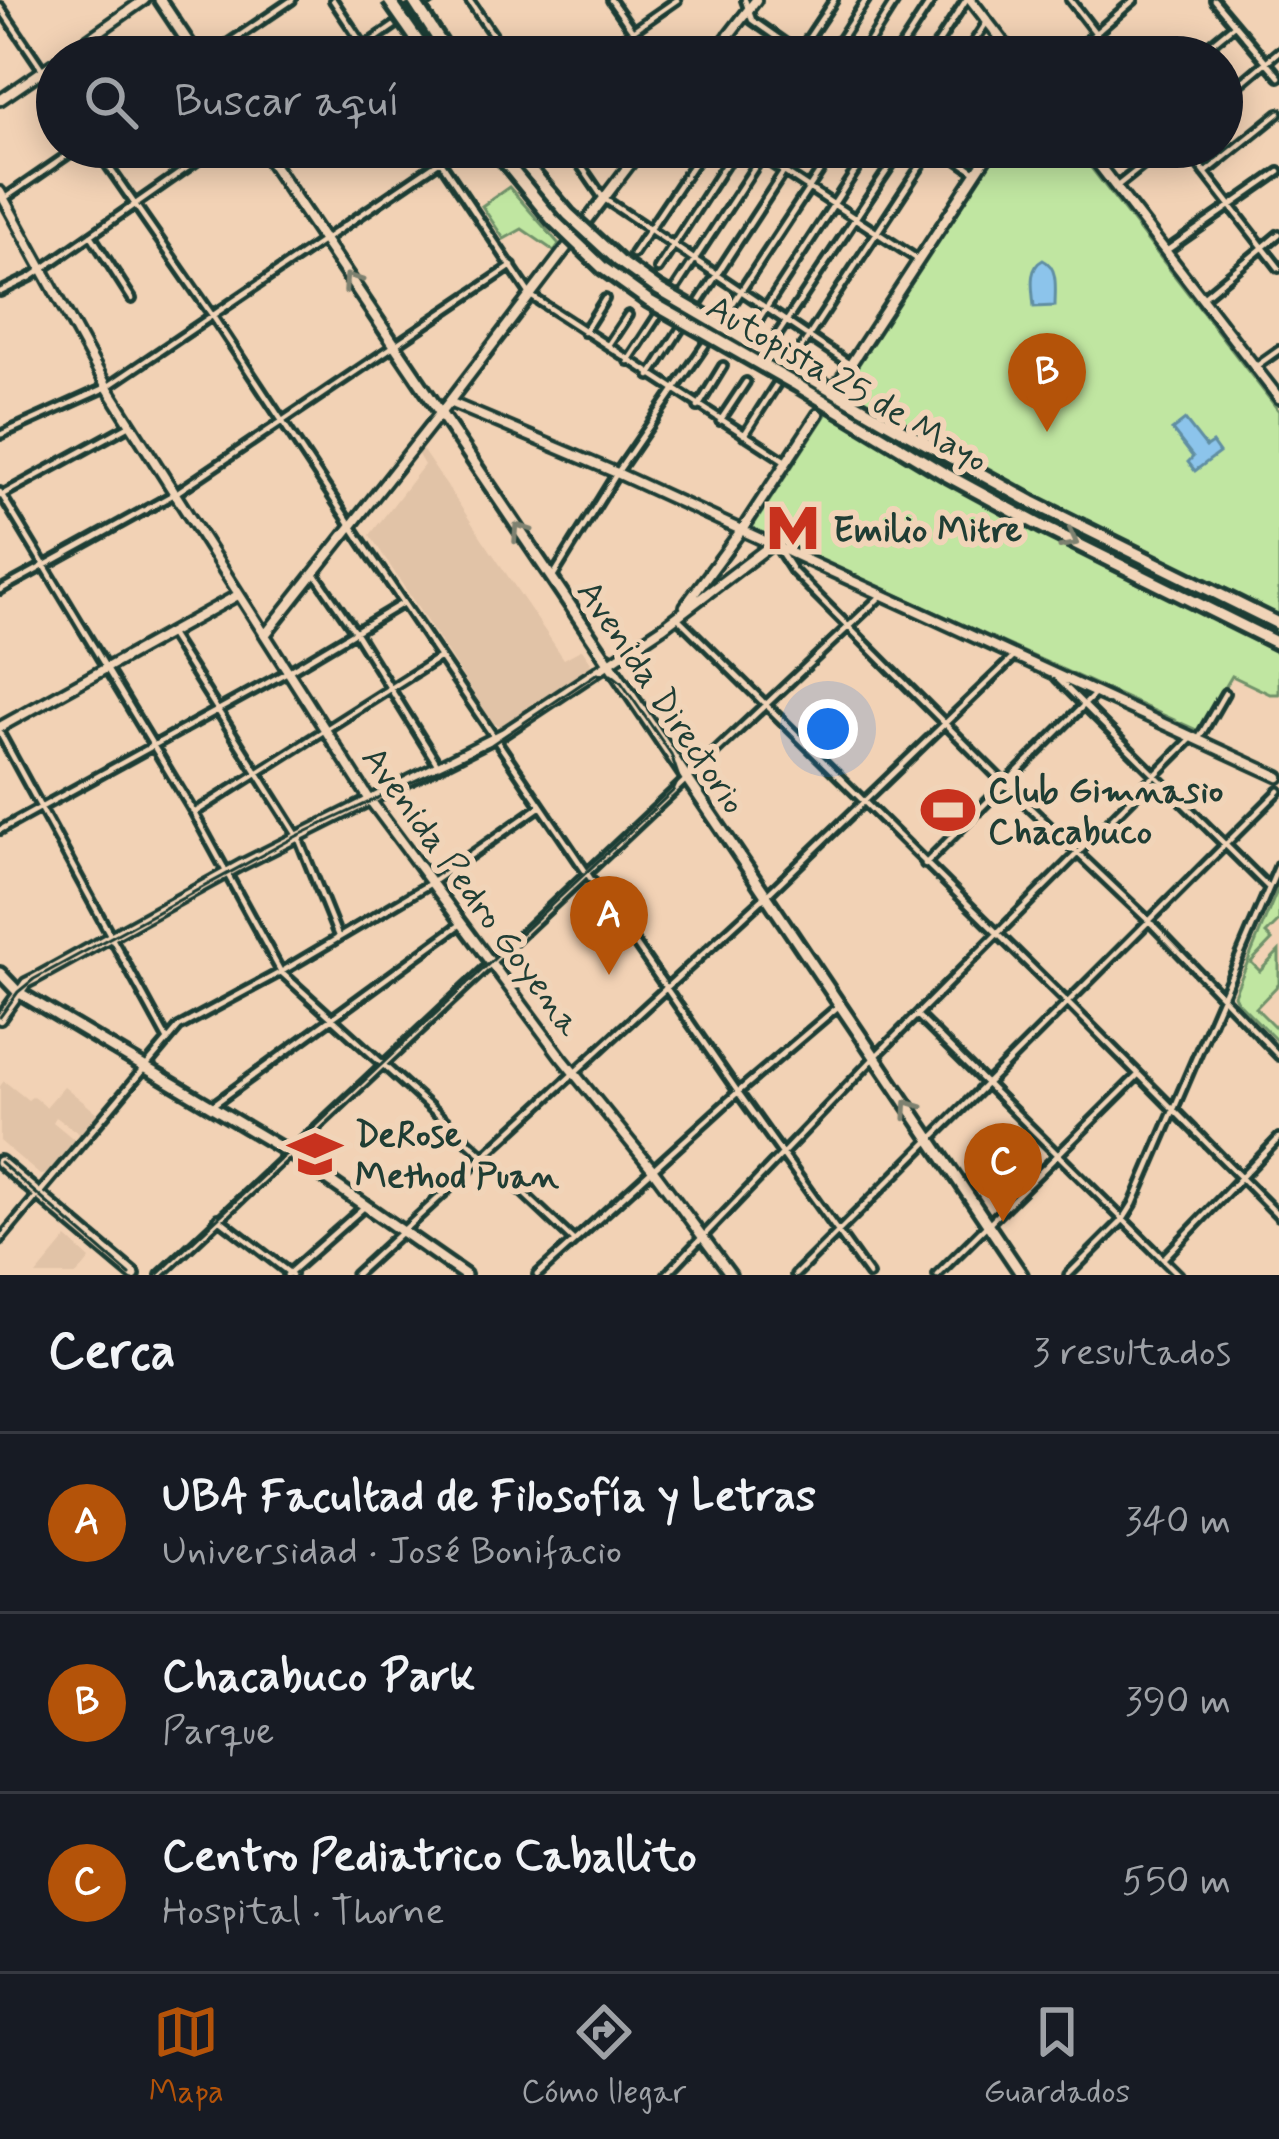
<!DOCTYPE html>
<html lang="es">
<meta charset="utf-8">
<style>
:root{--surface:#171b24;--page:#242831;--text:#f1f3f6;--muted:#9ea1a6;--line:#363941;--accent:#b45309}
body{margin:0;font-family:Mynerve,sans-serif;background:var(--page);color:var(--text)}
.you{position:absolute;left:828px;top:729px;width:42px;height:42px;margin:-30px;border:9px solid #fff;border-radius:50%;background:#1a73e8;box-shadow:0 0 0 18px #1a73e833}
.badge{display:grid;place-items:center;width:78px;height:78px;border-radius:50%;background:var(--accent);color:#fff;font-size:39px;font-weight:700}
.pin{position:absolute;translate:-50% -99px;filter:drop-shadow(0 3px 6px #0008)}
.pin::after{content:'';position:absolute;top:63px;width:42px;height:36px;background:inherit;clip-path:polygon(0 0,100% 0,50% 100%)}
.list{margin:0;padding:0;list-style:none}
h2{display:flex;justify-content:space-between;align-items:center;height:156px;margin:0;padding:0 48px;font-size:51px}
h2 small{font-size:39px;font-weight:400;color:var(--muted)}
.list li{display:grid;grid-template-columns:78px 1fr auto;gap:36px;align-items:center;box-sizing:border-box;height:180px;padding:0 48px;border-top:3px solid var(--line)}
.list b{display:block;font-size:45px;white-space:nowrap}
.list p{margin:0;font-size:39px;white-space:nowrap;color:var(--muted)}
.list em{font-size:39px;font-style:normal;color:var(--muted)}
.icon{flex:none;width:66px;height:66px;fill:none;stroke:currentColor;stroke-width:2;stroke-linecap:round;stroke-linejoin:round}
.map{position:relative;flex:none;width:1279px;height:1275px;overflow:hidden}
.search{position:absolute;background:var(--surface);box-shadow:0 6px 30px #0003;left:36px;right:36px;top:36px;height:132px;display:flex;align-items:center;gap:30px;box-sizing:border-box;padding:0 42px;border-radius:66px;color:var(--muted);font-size:45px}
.sheet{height:696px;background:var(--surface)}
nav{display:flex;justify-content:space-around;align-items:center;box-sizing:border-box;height:168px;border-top:3px solid var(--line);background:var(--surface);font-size:33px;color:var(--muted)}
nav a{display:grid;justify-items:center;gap:6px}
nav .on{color:var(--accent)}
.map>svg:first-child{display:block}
.built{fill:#e1c3a7}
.green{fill:#c0e6a1;stroke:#70926a;stroke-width:3}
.water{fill:#8cc4eb;stroke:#608ea2;stroke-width:3}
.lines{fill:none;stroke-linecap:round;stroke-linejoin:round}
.street-casing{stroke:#1f3d34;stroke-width:14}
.secondary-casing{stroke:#1f3d34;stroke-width:16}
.primary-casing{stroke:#1f3d34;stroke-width:18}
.street{stroke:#f1d4b8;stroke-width:4.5}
.secondary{stroke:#f1d4b8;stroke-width:8}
.primary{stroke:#f1d4b8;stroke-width:9}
.tram{stroke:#1f3d34;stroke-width:3}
.highway-bridge-casing{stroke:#1f3d34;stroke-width:20;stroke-linecap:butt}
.highway-bridge{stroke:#f1d4b8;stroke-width:10}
.oneway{stroke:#7d816f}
.labels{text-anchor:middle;stroke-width:12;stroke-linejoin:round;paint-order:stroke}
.street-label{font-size:36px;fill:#1f3d34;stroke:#f1d4b8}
.poi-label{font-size:36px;font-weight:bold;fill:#1f3d34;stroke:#f1d4b8;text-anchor:start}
</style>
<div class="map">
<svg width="1279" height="1275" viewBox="0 0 1279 1275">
<rect width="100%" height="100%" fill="#f2d2b5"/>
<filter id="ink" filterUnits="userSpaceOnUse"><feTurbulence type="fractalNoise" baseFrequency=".00833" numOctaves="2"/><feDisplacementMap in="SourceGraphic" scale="24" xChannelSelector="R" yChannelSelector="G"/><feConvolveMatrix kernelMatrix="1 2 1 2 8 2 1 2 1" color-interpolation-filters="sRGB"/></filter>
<g filter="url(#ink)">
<path class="built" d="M421 448 564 659 582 649 591 662 589 668 504 726 494 724 370 535 424 465 417 453Z
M4 1081 28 1100 33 1096 46 1107 64 1086 98 1114 81 1135 56 1117 53 1122 76 1141 48 1174 40 1175 0 1141V1086Z
M67 1238 90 1259 77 1275H36Z"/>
<path class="green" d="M1001 147H1075L1279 411V694H1270L1232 676 1199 731 751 529Z
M509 187 559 244 554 251 522 229 504 239 482 206Z
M1279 886V921L1266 934 1272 940 1251 962 1260 971 1279 951V984L1256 1008 1279 1031V1043L1237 1001 1234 995Z"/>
<path class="water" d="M1043 260C1059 267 1055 290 1055 306L1034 307C1033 291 1027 268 1043 260Z
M1185 420 1206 447 1212 443 1219 453 1195 471 1188 462 1193 457 1172 430Z"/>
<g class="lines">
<defs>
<path id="street" d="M333 0 371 57
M469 0 508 57
M611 0 651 57
M745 0 752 20 805 57
M1070 0 1114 57
M1214 0 1279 77
M0 7 57 91
M208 57 292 0
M349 57 431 0
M595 57 677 0
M796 57 834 0
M829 57 866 0
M860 57 896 0
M895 57 932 0
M929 57 966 0
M964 57 987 22
M1068 57 1134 0
M1195 57 1234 25
M1222 99 1279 51
M95 147 212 315 368 551 586 872 738 1092 869 1275
M431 147 531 296 787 462
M568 147 603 198 851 365
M746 147 917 259
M939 147 974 171
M1185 147 1279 268
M1205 173 1279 113
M1116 187 1166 147
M5 198 79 147
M91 235 132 299
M1166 251 1279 172
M633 254 705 147
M658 269 737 147
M0 292 31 277 217 147
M1202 298 1279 234
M695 308 800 147
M757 322 871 147
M720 323 836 147
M584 332 605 299
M776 337 903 147
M608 345 628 315
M628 361 768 147
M790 365 933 147
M1255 367 1279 350
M650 376 685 322
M698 407 723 366
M720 421 746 382
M0 435 107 387 461 147
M744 435 780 379
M0 492 194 813 281 972 485 1157 574 1241
M0 496 130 425
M778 548 793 571 1004 783 1149 921 1279 1056
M316 575 356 633 439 767
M552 578 617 473 710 338
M0 590 176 493 512 266
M679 619 1068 1003 1279 1216
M169 633 298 837 338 936
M1057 678 1269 888
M0 733 167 1039
M1198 740 1225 693
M194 813 440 657
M0 830 289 671 403 603
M925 864 1095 694
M917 1015 1179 1275
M213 1105 461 924
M218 1218 292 1275
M0 1240 179 1027 281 972 431 883 541 806
M1163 1259 1279 1138
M160 1275 881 596
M287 1275 364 1207
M355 1275 766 896 1015 656
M537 1275 738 1092 841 1004
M666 1275 876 1056 1191 739
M795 1275 1279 791
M937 1275 1137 1076
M1068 1275 1123 1220 1133 1204 1279 865"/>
<path id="secondary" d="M971 0 1015 57
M63 57 144 0
M712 57 756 0
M0 100 57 61
M1085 147 1279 398
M0 192 107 387 370 800 561 1057 653 1170 731 1275
M839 382 993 147
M449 402 617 473 1279 777
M685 606 746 524 818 414
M265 635 449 402 643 147
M0 727 238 595
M0 1019 26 983 34 979 241 865 504 733 662 628 771 545"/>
<path id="primary" d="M160 0 198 57
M261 147 1022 1275
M0 973 18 992 288 1152 465 1275
M0 1162 134 1275"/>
</defs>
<use href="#street" class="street-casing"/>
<use href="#secondary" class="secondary-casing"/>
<use href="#primary" class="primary-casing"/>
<use href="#street" class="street"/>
<use href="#secondary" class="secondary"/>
<use href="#primary" class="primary"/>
<path class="tram" d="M0 1017 18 992 34 979 297 836 491 745 596 674H611L621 682 671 754 679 778 673 791 157 1275
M0 1162 130 1275"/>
<defs>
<path id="highway-bridge" d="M389 0 429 57
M413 0 450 57
M493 147 552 219 603 268 649 301 797 385 943 473 1041 526 1279 644
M511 147 568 214 619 261 658 289 887 422 1032 502 1279 624"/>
</defs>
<use href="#highway-bridge" class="highway-bridge-casing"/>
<use href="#highway-bridge" class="highway-bridge"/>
</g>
<defs><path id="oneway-chevron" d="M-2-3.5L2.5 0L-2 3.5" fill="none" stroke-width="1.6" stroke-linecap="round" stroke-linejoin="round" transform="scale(3)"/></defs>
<g class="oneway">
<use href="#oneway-chevron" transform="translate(351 281) rotate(-124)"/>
<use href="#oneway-chevron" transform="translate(520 531) rotate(-124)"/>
<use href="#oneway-chevron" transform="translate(1070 540) rotate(27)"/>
<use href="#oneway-chevron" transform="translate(910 1108) rotate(-125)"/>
</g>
</g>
<defs>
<symbol id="metro-bare" viewBox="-9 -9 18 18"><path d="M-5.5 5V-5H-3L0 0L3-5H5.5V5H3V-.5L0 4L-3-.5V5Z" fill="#c8321e" stroke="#f1d4b8" stroke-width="2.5" paint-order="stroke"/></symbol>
<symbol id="stadium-bare" viewBox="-9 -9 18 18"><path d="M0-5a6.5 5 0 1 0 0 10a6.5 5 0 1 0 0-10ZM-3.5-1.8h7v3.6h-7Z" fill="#c8321e" stroke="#f1d4b8" stroke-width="2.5" paint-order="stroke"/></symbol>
<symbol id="university-bare" viewBox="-9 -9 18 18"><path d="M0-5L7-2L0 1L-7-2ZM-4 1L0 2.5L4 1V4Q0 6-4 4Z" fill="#c8321e" stroke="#f1d4b8" stroke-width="2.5" paint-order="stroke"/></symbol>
</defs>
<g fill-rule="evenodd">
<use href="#metro-bare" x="755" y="490" width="76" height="76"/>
<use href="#stadium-bare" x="910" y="772" width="76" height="76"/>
<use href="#university-bare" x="277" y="1116" width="76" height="76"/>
</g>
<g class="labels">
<g class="street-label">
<text transform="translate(848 382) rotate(30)" y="13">Autopista 25 de Mayo</text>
<text transform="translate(663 696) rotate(56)" y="13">Avenida Directorio</text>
<text transform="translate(473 890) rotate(54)" y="13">Avenida Pedro Goyena</text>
</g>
<g class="poi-label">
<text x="833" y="541">Emilio Mitre</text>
<text x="988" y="802">Club Gimnasio<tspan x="988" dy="41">Chacabuco</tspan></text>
<text x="355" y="1146">DeRose<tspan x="355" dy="41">Method Puan</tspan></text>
</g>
</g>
</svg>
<div class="you"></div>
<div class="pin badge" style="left:609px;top:975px">A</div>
<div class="pin badge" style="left:1047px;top:432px">B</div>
<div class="pin badge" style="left:1003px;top:1222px">C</div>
<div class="search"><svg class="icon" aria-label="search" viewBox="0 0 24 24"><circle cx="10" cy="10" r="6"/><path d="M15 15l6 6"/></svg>Buscar aquí</div>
</div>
<section class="sheet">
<h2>Cerca<small>3 resultados</small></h2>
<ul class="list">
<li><span class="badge">A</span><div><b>UBA Facultad de Filosofía y Letras</b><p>Universidad · José Bonifacio</p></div><em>340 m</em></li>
<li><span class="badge">B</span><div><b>Chacabuco Park</b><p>Parque</p></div><em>390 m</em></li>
<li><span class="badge">C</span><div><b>Centro Pediatrico Caballito</b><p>Hospital · Thorne</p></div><em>550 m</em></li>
</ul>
</section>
<nav>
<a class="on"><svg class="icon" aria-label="map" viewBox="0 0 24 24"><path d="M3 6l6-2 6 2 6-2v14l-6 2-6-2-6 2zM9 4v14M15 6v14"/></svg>Mapa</a>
<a><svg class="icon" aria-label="directions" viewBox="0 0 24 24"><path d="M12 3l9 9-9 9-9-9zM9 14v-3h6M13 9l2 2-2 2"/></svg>Cómo llegar</a>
<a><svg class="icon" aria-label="saved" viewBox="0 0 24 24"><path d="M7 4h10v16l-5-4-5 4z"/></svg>Guardados</a>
</nav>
